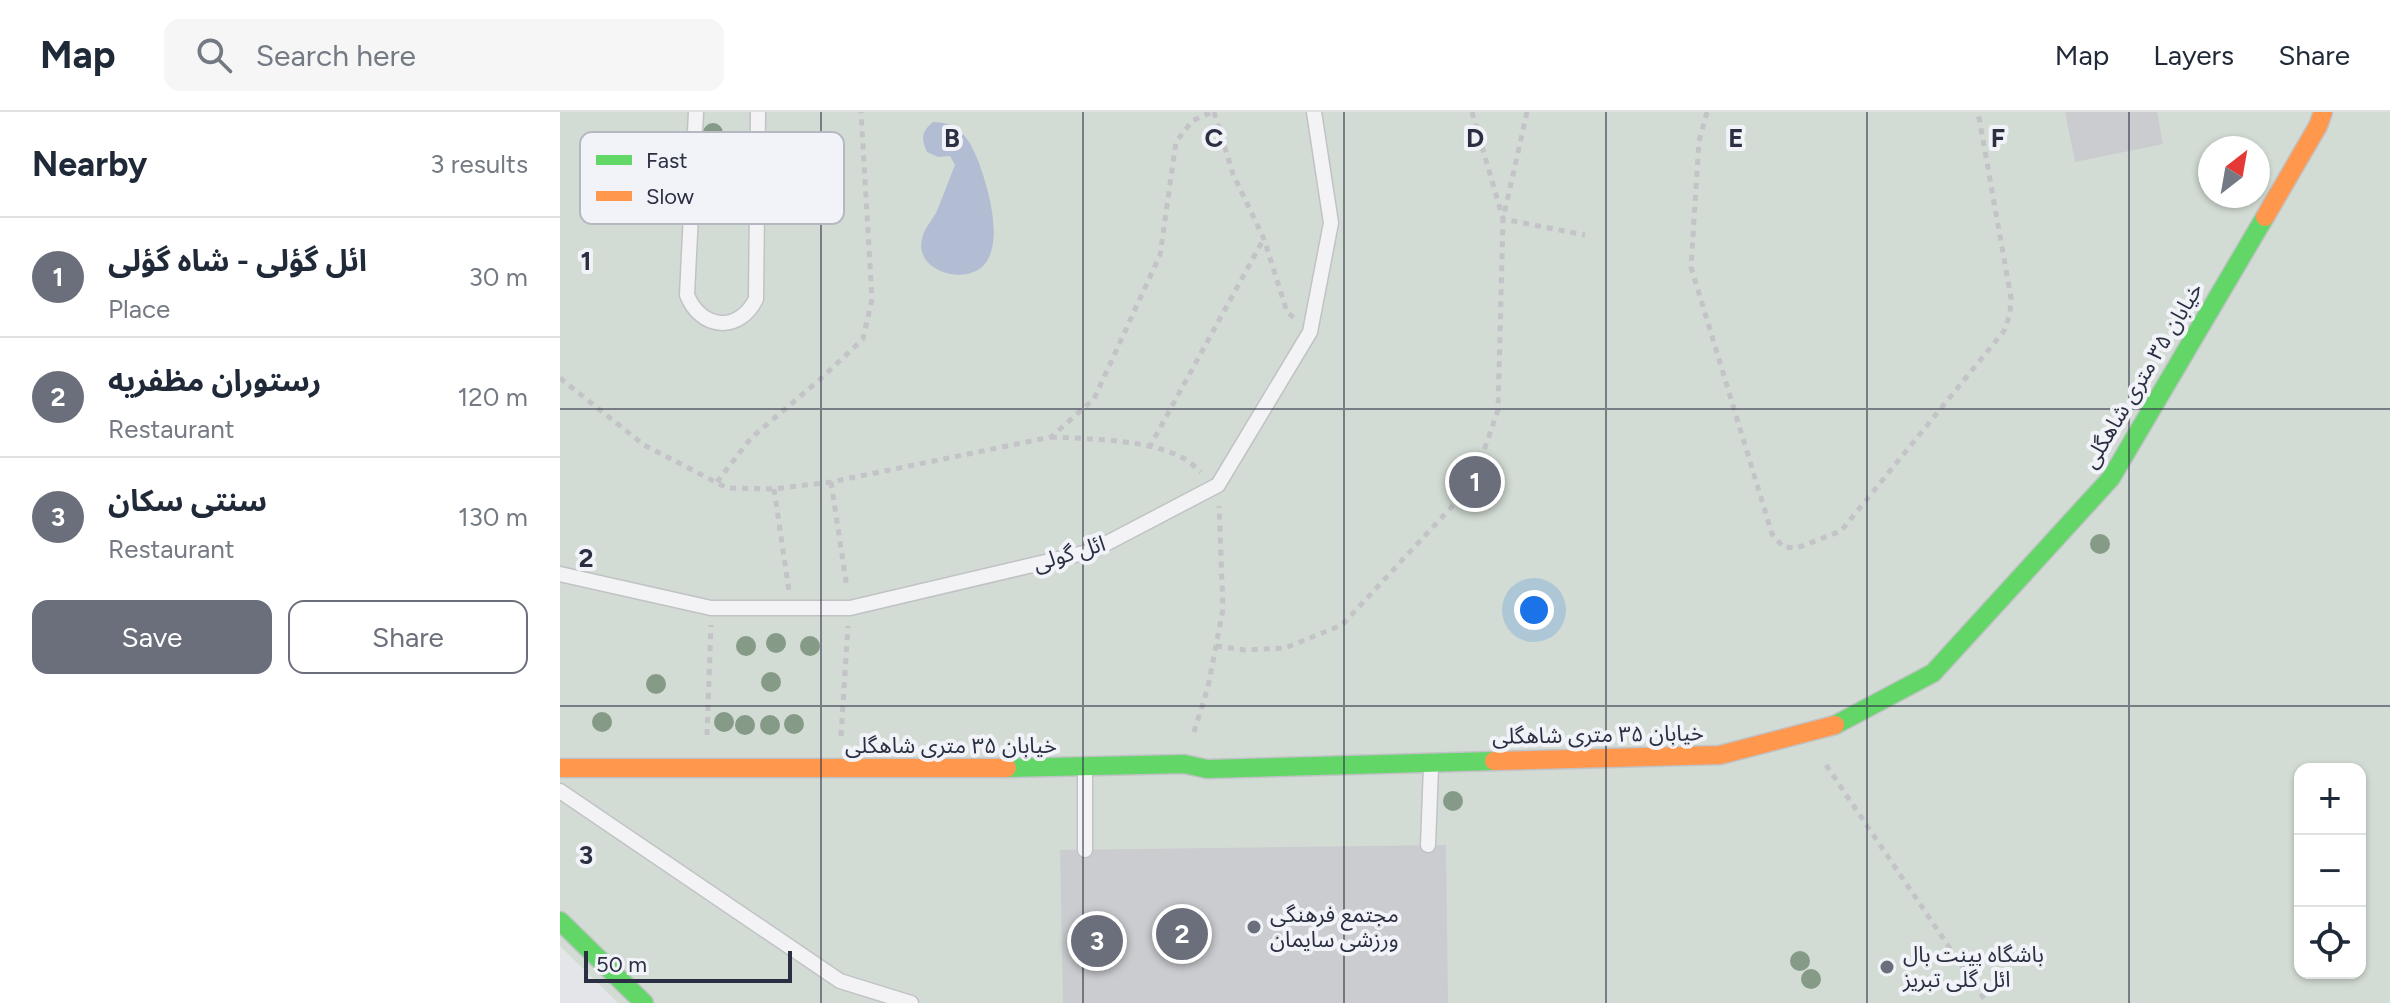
<!DOCTYPE html>
<meta charset="utf-8">
<style>
:root{--surface:#fff;--page:#f6f6f7;--text:#1f2937;--muted:#747a83;--line:#e0e1e3;--accent:#6b6f7c}
body{margin:0;font-family:Figtree,"Noto Sans Arabic",sans-serif;background:var(--page);color:var(--text)}
.controls{position:absolute;right:24px;bottom:24px;display:grid;overflow:hidden;border-radius:16px;box-shadow:0 2px 6px #0004}
.controls button{width:72px;height:72px;display:grid;place-items:center;padding:0;border:0;border-bottom:2px solid var(--line);background:var(--surface);color:var(--text);font:40px sans-serif}
.compass{position:absolute;left:1638px;top:24px;width:72px;height:72px;border-radius:50%;background:var(--surface);box-shadow:0 2px 6px #0004;rotate:31deg}
.scale{position:absolute;left:24px;bottom:20px;width:208px;box-sizing:border-box;padding-left:8px;border:4px solid #2a2f42;border-top:0;font-size:22px;line-height:28px;white-space:nowrap;color:#2a2f42;-webkit-text-stroke:6px #f2f3f8;paint-order:stroke}
.you{position:absolute;left:974px;top:498px;width:28px;height:28px;margin:-20px;border:6px solid #fff;border-radius:50%;background:#1a73e8;box-shadow:0 0 0 12px #1a73e833}
.badge{display:grid;place-items:center;width:52px;height:52px;border-radius:50%;background:var(--accent);color:#fff;font-size:26px;font-weight:700}
.pin{position:absolute;translate:-50% -50%;border:4px solid #fff;box-shadow:0 2px 8px #0006}
.list{margin:0;padding:0;list-style:none}
h2{display:flex;justify-content:space-between;align-items:center;height:104px;margin:0;padding:0 32px;font-size:34px}
h2 small{font-size:26px;font-weight:400;color:var(--muted)}
.list li{display:grid;grid-template-columns:52px 1fr auto;gap:24px;align-items:center;box-sizing:border-box;height:120px;padding:0 32px;border-top:2px solid var(--line)}
.list b{display:block;font-size:30px;white-space:nowrap}
.list p{margin:0;font-size:26px;white-space:nowrap;color:var(--muted)}
.list em{font-size:26px;font-style:normal;color:var(--muted)}
.actions{display:flex;gap:16px;padding:24px 32px}
.actions a{flex:1;padding:18px 0;border:2px solid var(--accent);border-radius:16px;text-align:center;font-size:28px;color:var(--accent)}
.actions .main{background:var(--accent);color:#fff}
.icon{flex:none;width:44px;height:44px;fill:none;stroke:currentColor;stroke-width:2;stroke-linecap:round;stroke-linejoin:round}
.map{position:relative;flex:none;width:1830px;height:891px;overflow:hidden}
header{display:flex;align-items:center;gap:48px;box-sizing:border-box;height:112px;padding:0 40px;background:var(--surface);border-bottom:2px solid var(--line)}
header strong{font-size:38px}
nav{display:flex;gap:44px;margin-inline-start:auto;font-size:28px}
.search{width:560px;height:72px;background:var(--page);display:flex;align-items:center;gap:20px;box-sizing:border-box;padding:0 28px;border-radius:16px;color:var(--muted);font-size:30px}
main{display:flex}
aside{flex:1;background:var(--surface)}
.map>svg:first-child{display:block}
.green{fill:#d2dcd4;fill-rule:evenodd}
.water{fill:#b2bcd3}
.building{fill:#cbccd0}
.lines{fill:none;stroke-linecap:round;stroke-linejoin:round}
.lane-casing{stroke:#c1c2c6;stroke-width:17}
.fast-casing{stroke:#c1c2c6;stroke-width:21}
.slow-casing{stroke:#c1c2c6;stroke-width:21}
.path{stroke:#c3c3c8;stroke-width:5;stroke-dasharray:6 6;stroke-linecap:butt}
.lane{stroke:#f3f3f5;stroke-width:14}
.fast{stroke:#63d668;stroke-width:18}
.slow{stroke:#ff974d;stroke-width:18}
.tree{fill:#859b87}
.grid{fill:none;stroke:#2a2f42;stroke-width:2;stroke-opacity:0.55}
.poi-dot{fill:#6b6f7c;stroke:#f2f3f8;stroke-width:3}
.labels{text-anchor:middle;stroke-width:8;stroke-linejoin:round;paint-order:stroke}
.street-label{font-size:22px;fill:#2a2f42;stroke:#f2f3f8}
.poi-label{font-size:22px;fill:#2a2f42;stroke:#f2f3f8;text-anchor:start}
.key{fill:#f2f3f8;stroke:#b6b8c1;stroke-width:2}
.key-label{font-size:22px;fill:#2a2f42}
.grid-label{font-size:26px;text-anchor:middle;font-weight:bold;fill:#2a2f42;stroke:#f2f3f8;stroke-width:8;stroke-linejoin:round;paint-order:stroke}
</style>
<header>
<strong>Map</strong>
<div class="search"><svg class="icon" aria-label="search" viewBox="0 0 24 24"><circle cx="10" cy="10" r="6"/><path d="M15 15l6 6"/></svg>Search here</div>
<nav><a>Map</a><a>Layers</a><a>Share</a></nav>
</header>
<main>
<aside>
<h2>Nearby<small>3 results</small></h2>
<ul class="list">
<li><span class="badge">1</span><div><b>ائل گؤلی - شاه گؤلی</b><p>Place</p></div><em>30 m</em></li>
<li><span class="badge">2</span><div><b>رستوران مظفریه</b><p>Restaurant</p></div><em>120 m</em></li>
<li><span class="badge">3</span><div><b>سنتی سکان</b><p>Restaurant</p></div><em>130 m</em></li>
</ul>
<div class="actions"><a class="main">Save</a><a>Share</a></div>
</aside>
<div class="map">
<svg width="1830" height="891" viewBox="0 0 1830 891">
<rect width="100%" height="100%" fill="#e4e5e8"/>
<path class="green" d="M0 0H1830V891H58L0 834ZM1650 36H1698V84H1650ZM1740 657H1800V861H1740Z"/>
<path class="water" d="M373 10C397 10 408 24 417 46 427 71 445 129 424 153 405 174 354 159 362 127 364 117 372 108 377 99 383 84 389 68 395 53L390 44 378 45 367 40C361 27 361 20 373 10Z"/>
<path class="building" d="M1505 0H1597L1603 32 1515 50Z
M886 733 888 891H503L500 738Z"/>
<g class="lines">
<defs>
<path id="lane" d="M136 0 127 183C141 218 179 221 196 187L198 0
M0 462 151 496H290L532 439 658 373 750 220 771 111 754 0
M525 661V738
M0 679 280 869 351 891
M868 733 871 655"/>
<path id="fast" d="M1275 613 1373 561 1551 366 1705 105
M447 656 624 652 647 657 934 649
M0 809 84 891"/>
<path id="slow" d="M1705 105 1758 14 1763 0
M934 649 1160 643 1275 613
M0 656H447"/>
</defs>
<use href="#lane" class="lane-casing"/>
<use href="#fast" class="fast-casing"/>
<use href="#slow" class="slow-casing"/>
<path class="path" d="M654 0 673 62 704 127 727 200 734 206
M912 0 943 107 1025 123
M1147 0 1139 29 1131 155 1212 422 1223 435 1237 436 1281 419 1444 219 1450 202 1451 186 1418 0
M0 266 84 333 167 376 214 377 271 370 491 325 534 287 600 143 616 30 632 9 652 0
M491 325C529 327 586 327 621 345 628 348 635 355 641 360
M589 336 703 128
M157 370 191 326 257 270 303 227 312 187 301 0
M271 370 287 476
M214 377 229 479
M656 534 685 538 725 536 782 513 912 373 938 298 943 107 967 0
M634 620 648 575 663 497 659 394
M147 623 151 513
M281 624 288 514
M1266 653 1427 891"/>
<use href="#lane" class="lane"/>
<use href="#fast" class="fast"/>
<use href="#slow" class="slow"/>
</g>
<g class="tree">
<circle cx="153" cy="21" r="10"/>
<circle cx="1540" cy="432" r="10"/>
<circle cx="216" cy="531" r="10"/>
<circle cx="186" cy="534" r="10"/>
<circle cx="250" cy="534" r="10"/>
<circle cx="211" cy="570" r="10"/>
<circle cx="96" cy="572" r="10"/>
<circle cx="42" cy="610" r="10"/>
<circle cx="164" cy="610" r="10"/>
<circle cx="234" cy="612" r="10"/>
<circle cx="185" cy="613" r="10"/>
<circle cx="210" cy="613" r="10"/>
<circle cx="893" cy="689" r="10"/>
<circle cx="1240" cy="849" r="10"/>
<circle cx="1251" cy="867" r="10"/>
</g>
<path class="grid" d="M261 0V891M523 0V891M784 0V891M1046 0V891M1307 0V891M1569 0V891M0 297H1830M0 594H1830"/>
<g class="poi-dot">
<circle cx="694" cy="815" r="8"/>
<circle cx="1327" cy="855" r="8"/>
</g>
<g class="labels">
<g class="street-label">
<text transform="translate(1582 263) rotate(-59)" y="8">خیابان ۳۵ متری شاهگلی</text>
<text transform="translate(509 441) rotate(-17)" y="8">ائل گولی</text>
<text transform="translate(1038 622) rotate(-1)" y="8">خیابان ۳۵ متری شاهگلی</text>
<text x="391" y="641">خیابان ۳۵ متری شاهگلی</text>
</g>
<g class="poi-label">
<text x="710" y="810">مجتمع فرهنگی<tspan x="710" dy="25">ورزشی سایمان</tspan></text>
<text x="1343" y="850">باشگاه پینت بال<tspan x="1343" dy="25">ائل گلی تبریز</tspan></text>
</g>
</g>
<rect x="20" y="20" width="264" height="92" rx="12" class="key"/>
<rect x="36" y="43" width="36" height="10" fill="#63d668"/>
<rect x="36" y="79" width="36" height="10" fill="#ff974d"/>
<g class="key-label">
<text x="86" y="56">Fast</text>
<text x="86" y="92">Slow</text>
</g>
<g class="grid-label">
<text x="392" y="35">B</text>
<text x="654" y="35">C</text>
<text x="915" y="35">D</text>
<text x="1176" y="35">E</text>
<text x="1438" y="35">F</text>
<text x="26" y="158">1</text>
<text x="26" y="455">2</text>
<text x="26" y="752">3</text>
</g>
</svg>
<div class="controls">
<button>+</button>
<button>−</button>
<button><svg class="icon" aria-label="locate" viewBox="0 0 24 24"><circle cx="12" cy="12" r="6"/><path d="M12 2v4M12 18v4M2 12h4M18 12h4"/></svg></button>
</div>
<svg class="compass" viewBox="-18 -18 36 36"><path d="M0-13l5 13h-10z" fill="#e53935"/><path d="M0 13l5-13h-10z" fill="#747a83"/></svg>
<div class="scale">50 m</div>
<div class="you"></div>
<div class="pin badge" style="left:915px;top:370px">1</div>
<div class="pin badge" style="left:622px;top:822px">2</div>
<div class="pin badge" style="left:537px;top:829px">3</div>
</div>
</main>
